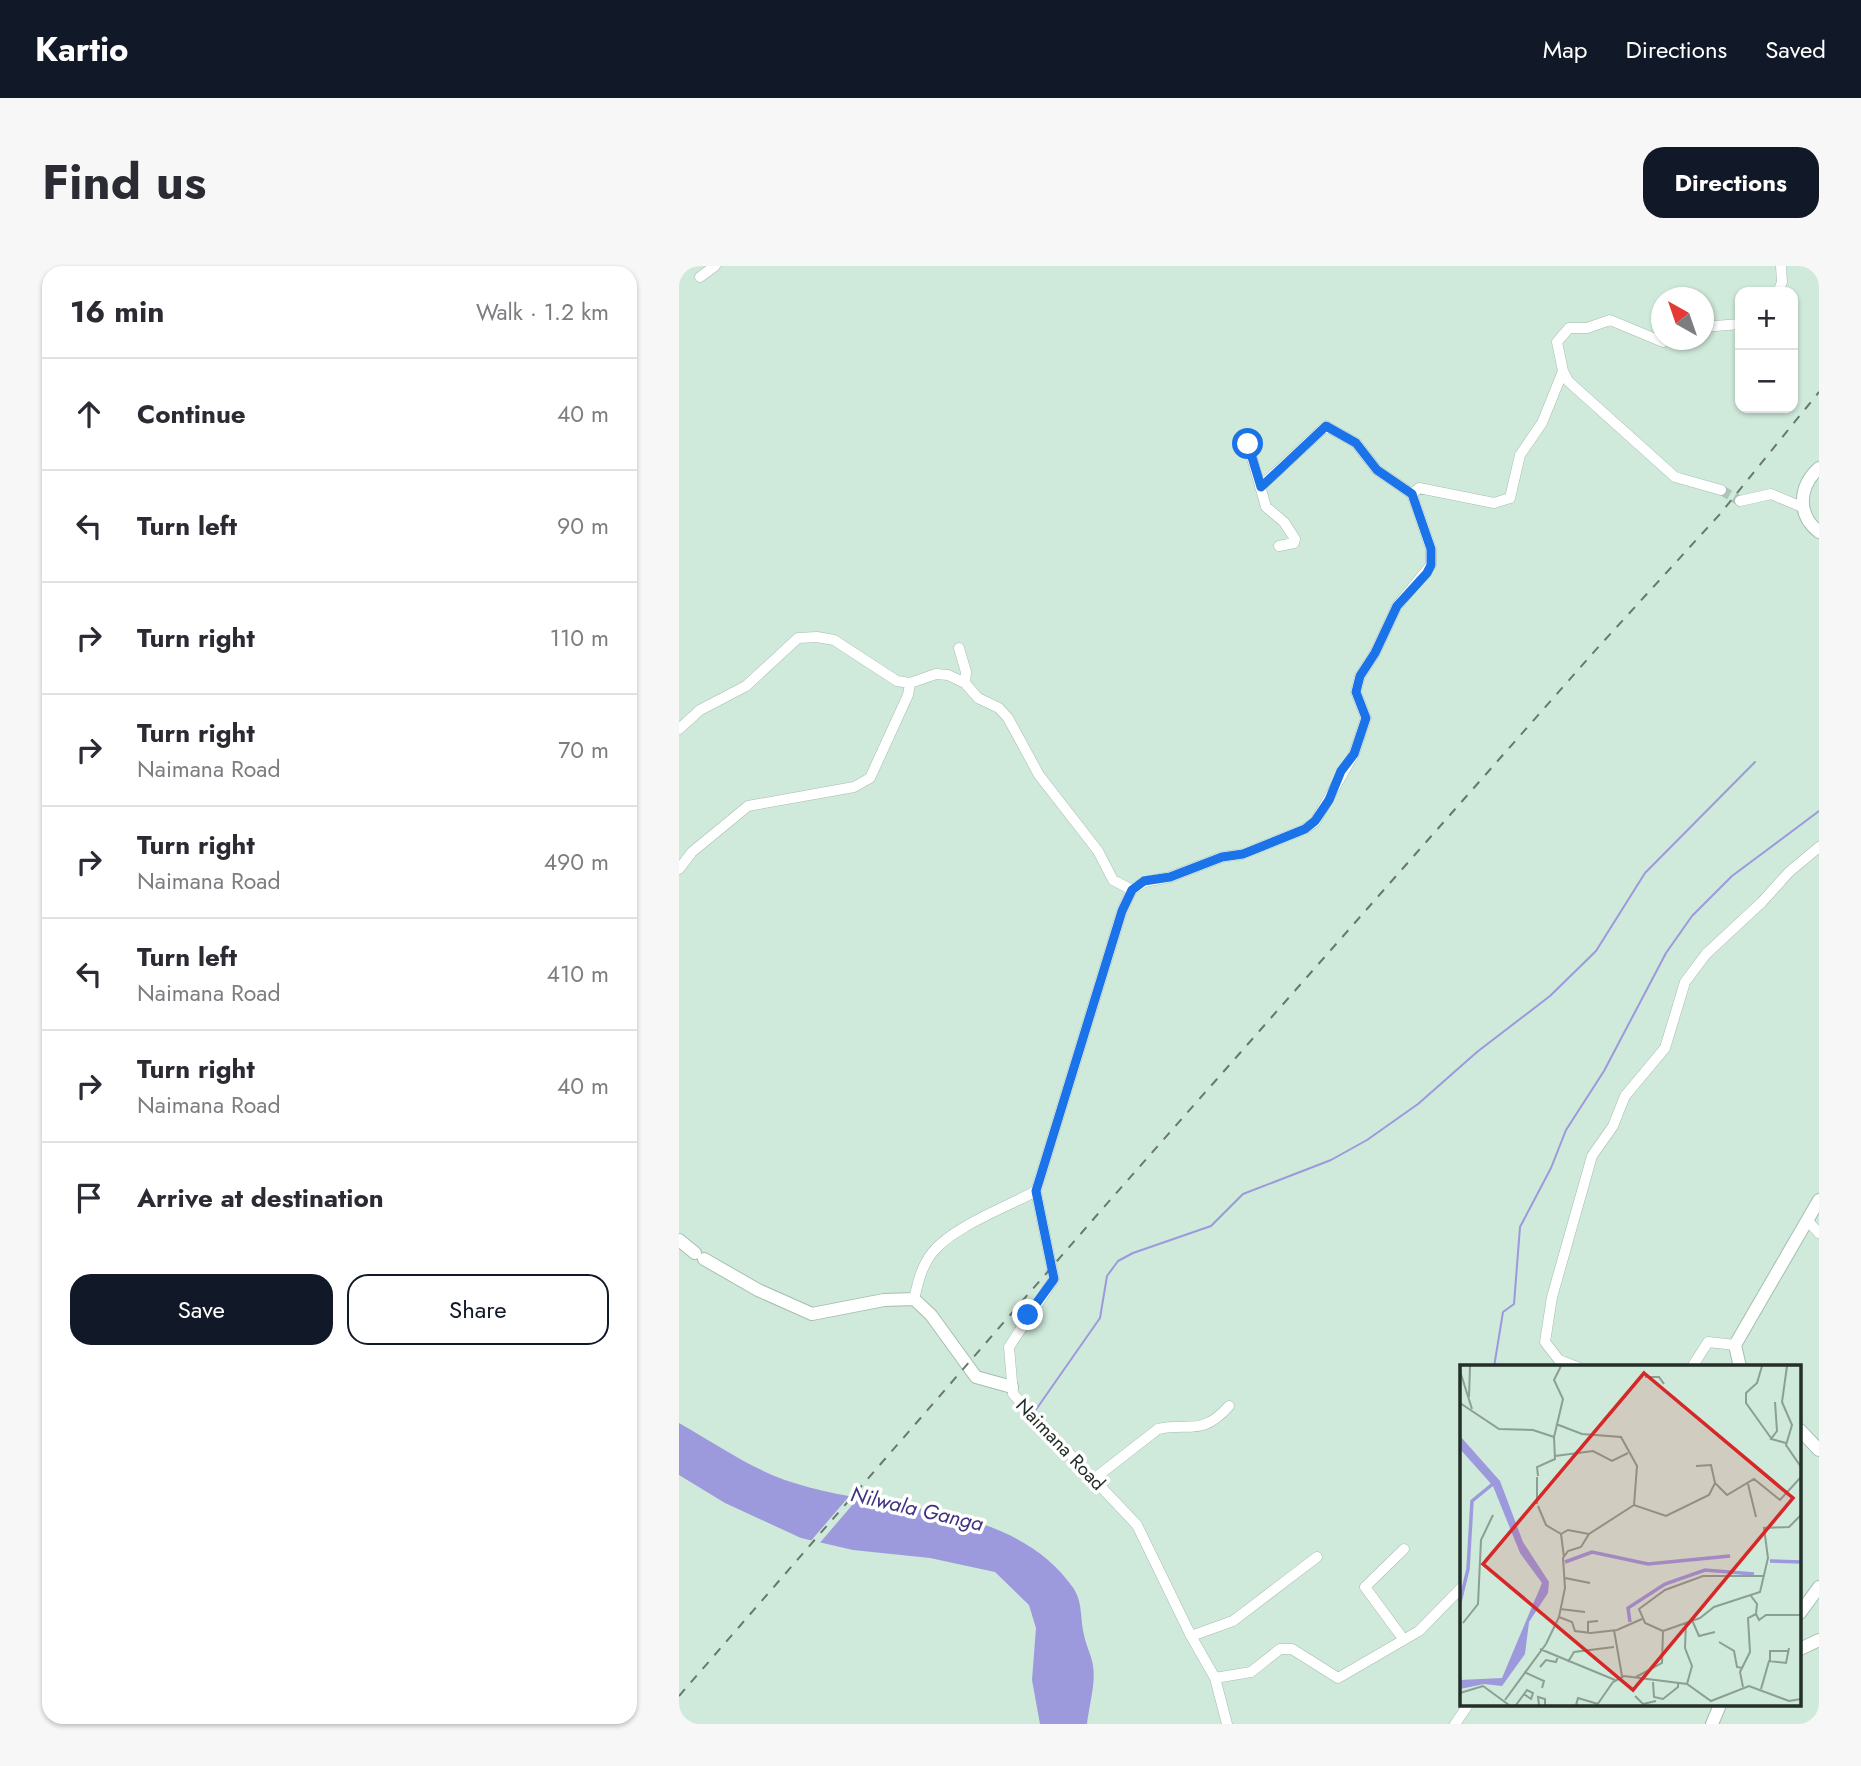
<!DOCTYPE html>
<meta charset="utf-8">
<style>
:root{--surface:#fff;--page:#f7f7f7;--text:#2b2b33;--muted:#7c7c81;--line:#e1e1e2;--accent:#111827}
body{margin:0;font-family:Jost,sans-serif;background:var(--page);color:var(--text)}
.controls{position:absolute;right:21px;top:21px;display:grid;overflow:hidden;border-radius:14px;box-shadow:0 2px 5px #0004}
.controls button{width:63px;height:63px;display:grid;place-items:center;padding:0;border:0;border-bottom:2px solid var(--line);background:var(--surface);color:var(--text);font:35px sans-serif}
.compass{position:absolute;left:972px;top:21px;width:63px;height:63px;border-radius:50%;background:var(--surface);box-shadow:0 2px 5px #0004;rotate:320deg}
.stop{position:absolute;width:21px;height:21px;margin:-16px;border:5px solid #1a73e8;border-radius:50%;background:#fff}
.stop.end{background:#1a73e8;border-color:#fff;box-shadow:0 2px 7px #0008}
.list{margin:0;padding:0;list-style:none}
h2{display:flex;justify-content:space-between;align-items:center;height:91px;margin:0;padding:0 28px;font-size:30px}
h2 small{font-size:23px;font-weight:400;color:var(--muted)}
.list li{display:grid;grid-template-columns:46px 1fr auto;gap:21px;align-items:center;box-sizing:border-box;height:112px;padding:0 28px;border-top:2px solid var(--line)}
.list b{display:block;font-size:26px;white-space:nowrap}
.list p{margin:0;font-size:23px;white-space:nowrap;color:var(--muted)}
.list em{font-size:23px;font-style:normal;color:var(--muted)}
.actions{display:flex;gap:14px;padding:21px 28px}
.actions a{flex:1;padding:16px 0;border:2px solid var(--accent);border-radius:21px;text-align:center;font-size:24px;color:var(--accent)}
.actions .main{background:var(--accent);color:#fff}
.icon{flex:none;width:38px;height:38px;fill:none;stroke:currentColor;stroke-width:2;stroke-linecap:round;stroke-linejoin:round}
.map{position:relative;flex:none;width:1140px;height:1458px;overflow:hidden;border-radius:21px}
header{display:flex;align-items:center;gap:42px;box-sizing:border-box;height:98px;padding:0 35px;background:var(--accent);color:#fff}
header strong{font-size:33px}
nav{display:flex;gap:38px;margin-inline-start:auto;font-size:24px}
.intro{display:flex;align-items:center;justify-content:space-between;box-sizing:border-box;height:168px;padding:0 42px}
h1{margin:0;font-size:49px}
.button{padding:18px 32px;border-radius:21px;background:var(--accent);color:#fff;font-size:24px;font-weight:700}
main{display:flex;gap:42px;padding:0 42px}
aside{flex:1;background:var(--surface);border-radius:21px;box-shadow:0 2px 5px #0004}
.map>svg:first-child{display:block}
.water{fill:#9c99dd}
.pier{fill:#cfe9da}
.lines{fill:none;stroke-linecap:round;stroke-linejoin:round}
.stream{stroke:#9c99dd;stroke-width:2}
.minor-tunnel{stroke:#adc4b7;stroke-width:10;stroke-dasharray:10 5;stroke-linecap:butt}
.minor-casing{stroke:#a5beb0;stroke-width:11}
.major-casing{stroke:#a5beb0;stroke-width:14}
.minor{stroke:#fff;stroke-width:10}
.major{stroke:#fff;stroke-width:12}
.rail{stroke:#68786f;stroke-width:2;stroke-dasharray:9 9;stroke-linecap:butt}
.route{stroke:#1a73e8;stroke-width:9}
.labels{text-anchor:middle;stroke-width:7;stroke-linejoin:round;paint-order:stroke}
.street-label{font-size:19px;fill:#252f29;stroke:#fff}
.water-label{font-size:21px;font-style:italic;fill:#3e3281;stroke:#fff}
.inset-river{fill:none;stroke:#9c99dd;stroke-width:3.5}
.inset-road{fill:none;stroke:#8b9f93;stroke-width:2}
.view{fill:#d62828;fill-opacity:0.15;stroke:#d62828;stroke-width:3.5}
.inset-edge{fill:none;stroke:#252f29;stroke-width:3.5}
</style>
<header>
<strong>Kartio</strong>
<nav><a>Map</a><a>Directions</a><a>Saved</a></nav>
</header>
<div class="intro"><h1>Find us</h1><a class="button">Directions</a></div>
<main>
<aside>
<h2>16 min<small>Walk · 1.2 km</small></h2>
<ul class="list">
<li><svg class="icon" aria-label="ahead" viewBox="0 0 24 24"><path d="M12 20V5M6 11l6-6 6 6"/></svg><div><b>Continue</b></div><em>40 m</em></li>
<li><svg class="icon" aria-label="left" viewBox="0 0 24 24"><path d="M17 20v-9H6M10 6l-5 5 5 5"/></svg><div><b>Turn left</b></div><em>90 m</em></li>
<li><svg class="icon" aria-label="right" viewBox="0 0 24 24"><path d="M7 20v-9h11M14 6l5 5-5 5"/></svg><div><b>Turn right</b></div><em>110 m</em></li>
<li><svg class="icon" aria-label="right" viewBox="0 0 24 24"><path d="M7 20v-9h11M14 6l5 5-5 5"/></svg><div><b>Turn right</b><p>Naimana Road</p></div><em>70 m</em></li>
<li><svg class="icon" aria-label="right" viewBox="0 0 24 24"><path d="M7 20v-9h11M14 6l5 5-5 5"/></svg><div><b>Turn right</b><p>Naimana Road</p></div><em>490 m</em></li>
<li><svg class="icon" aria-label="left" viewBox="0 0 24 24"><path d="M17 20v-9H6M10 6l-5 5 5 5"/></svg><div><b>Turn left</b><p>Naimana Road</p></div><em>410 m</em></li>
<li><svg class="icon" aria-label="right" viewBox="0 0 24 24"><path d="M7 20v-9h11M14 6l5 5-5 5"/></svg><div><b>Turn right</b><p>Naimana Road</p></div><em>40 m</em></li>
<li><svg class="icon" aria-label="arrive" viewBox="0 0 24 24"><path d="M6 21V4h12l-3 4 3 4H6"/></svg><div><b>Arrive at destination</b></div></li>
</ul>
<div class="actions"><a class="main">Save</a><a>Share</a></div>
</aside>
<div class="map">
<svg width="1140" height="1458" viewBox="0 0 1140 1458">
<rect width="100%" height="100%" fill="#cfe9da"/>
<path class="water" d="M0 1157C30 1174 61 1195 93 1209 188 1249 330 1228 395 1323 404 1337 401 1354 405 1369 407 1380 413 1390 414 1400 417 1417 410 1440 408 1458H361L353 1414 357 1362 350 1339 316 1306 251 1292 174 1284 122 1272 46 1237 0 1209Z"/>
<path class="pier" d="M173 1227 181 1230 139 1279 130 1277Z"/>
<g class="lines">
<path class="stream" d="M815 1101 824 1046 835 1038 841 961 872 902 887 864 925 805 987 687 1013 650 1053 610 1140 545
M356 1145 421 1052 428 1010 439 995 454 987 532 960 564 928 652 894 688 874 739 838 798 786 871 730 917 685 966 607 1076 496"/>
<path class="minor-tunnel" d="M1042 224 1061 235"/>
<defs>
<path id="minor" d="M21 11 36 0
M1099 26 1103 16 1102 0
M1024 61 1061 58
M884 105 889 115 996 211 1042 224
M569 178 587 241 605 256 616 273 615 277 600 280
M581 221 647 160 677 177 698 204 733 228
M733 228 740 222 815 237 831 232 841 189 863 157 884 105 878 76 890 62H908L931 54 984 76 988 74
M1061 235 1092 228 1123 241
M280 382 287 406 286 417
M0 463 21 444 67 420 119 372 138 371 155 374 218 415 231 417 257 408 269 409 286 417 299 432 320 442 329 452 360 509 419 585 434 614 453 624
M0 603 13 586 69 540 175 521 191 512 229 429 231 417
M1128 954 1140 967
M235 1033C239 1017 242 1001 253 987 273 961 328 941 357 925
M898 1101 880 1094 866 1076 873 1031 913 890 934 860 946 830 986 782 1006 716 1027 688 1083 636 1110 606 1140 581
M1013 1101 1029 1076 1056 1079
M416 1212 479 1163C511 1156 522 1171 550 1140
M512 1370 554 1355 638 1291
M725 1374 686 1321 725 1283
M536 1412 572 1406 601 1383H613L659 1412 740 1365 783 1321
M548 1458 536 1412 512 1370 458 1259 334 1128 330 1081 375 1013 357 925 443 645 453 624 465 616 491 611 543 591 564 588 626 563 636 556 675 488 687 452 677 426 681 410 696 387 718 340 752 299V283L733 228
M776 1458 789 1439"/>
<path id="major" d="M1140 202C1119 221 1118 249 1140 266
M0 974 16 987
M25 993 79 1024 133 1048 205 1034 235 1033 252 1049 297 1111 333 1121
M1061 1101 1056 1079 1140 934
M1121 1164 1140 1184
M1121 1347 1140 1321
M1121 1383 1140 1374
M1033 1458 1041 1439"/>
</defs>
<use href="#minor" class="minor-casing"/>
<use href="#major" class="major-casing"/>
<use href="#minor" class="minor"/>
<use href="#major" class="major"/>
<path class="rail" d="M0 1430 418 949 913 388 1041 248 1140 126"/>
</g>
<g class="lines">
<path class="route" d="M349 1049 375 1013 357 925 443 645 453 624 465 615 491 611 543 591 564 588 626 563 636 555 650 534 662 505 675 488 687 452 677 426 681 410 696 387 718 340 748 307 752 299V283L733 228 698 204 677 177 647 160 582 221 569 178"/>
</g>
<g class="labels">
<g class="street-label">
<text transform="translate(382 1178) rotate(46)" y="7">Naimana Road</text>
</g>
<g class="water-label">
<text transform="translate(238 1243) rotate(13)" y="7">Nilwala Ganga</text>
</g>
</g>
<g transform="translate(781 1099)">
<rect width="341" height="341" fill="#cfe9da"/>
<path d="M0 71 40 116 63 177 89 217 88 228 69 257 65 289 42 321 24 319 0 324V315L42 313 82 218 60 188 33 121 0 84Z" fill="#9c99dd"/>
<path class="inset-river" d="M310 196 341 197M105 197 132 187 188 199 270 191M0 237 8 204 12 136 34 118M170 257 168 243 205 219 245 205 294 209"/>
<path class="inset-road" d="M302 1 297 18 286 28V38L311 73M327 1 322 37 332 60 326 80 341 102M0 6 12 44M185 12H199L204 19M9 32 10 1M315 37 317 66 311 74 326 78M0 38 39 64 73 65 94 72M96 59 122 69 161 72 177 101 174 140M95 91 133 86 152 96 168 88M236 101 251 100 255 118 267 130 294 114 320 135 341 112M78 111 77 102 95 94 94 72 103 34 94 15 101 1M288 119 296 152M77 139V112M78 141 86 160 101 169 104 192M101 169 108 165 129 169M105 213 130 218M100 244 125 247M296 249 299 255 306 250H341M99 252 112 257 115 266 131 268 157 265 182 254M232 255 239 271 255 267M226 257 225 283 232 301 227 319M3 258 18 239 21 175 33 150M154 265 162 311M203 266 185 258 179 244 205 225 243 211H303M128 268V257L138 256M259 277 274 286 277 302 282 303M80 284 155 315M310 296V286H328M108 297 114 287 154 282M80 302 86 295 96 297 98 291M64 307 84 316 82 323M176 312 202 298 203 266 240 253 254 242 300 227 308 193 304 163 329 162 341 150M193 317 194 332 203 334 218 322V317M283 322 280 307 290 287 288 253 296 249 297 239 291 231M301 324 309 296 326 298 329 283M0 328 23 321 49 340M175 331 183 339 196 336M45 335 86 279 99 252 105 223 103 193 108 186 121 182 129 169 174 140 206 151 249 130 255 118M56 340 67 325 73 328 71 334 64 329M79 340 78 332 85 334V340M116 340 118 333 138 339M137 340 153 317 164 311 227 319 251 336 289 321 329 336 341 334"/>
<path class="view" d="M184 8 333 133 173 325 23 199Z"/>
<rect width="341" height="341" class="inset-edge"/>
</g>
</svg>
<div class="controls">
<button>+</button>
<button>−</button>
</div>
<svg class="compass" viewBox="-18 -18 36 36"><path d="M0-13l5 13h-10z" fill="#e53935"/><path d="M0 13l5-13h-10z" fill="#7c7c81"/></svg>
<div class="stop" style="left:569px;top:178px"></div>
<div class="stop end" style="left:349px;top:1049px"></div>
</div>
</main>
